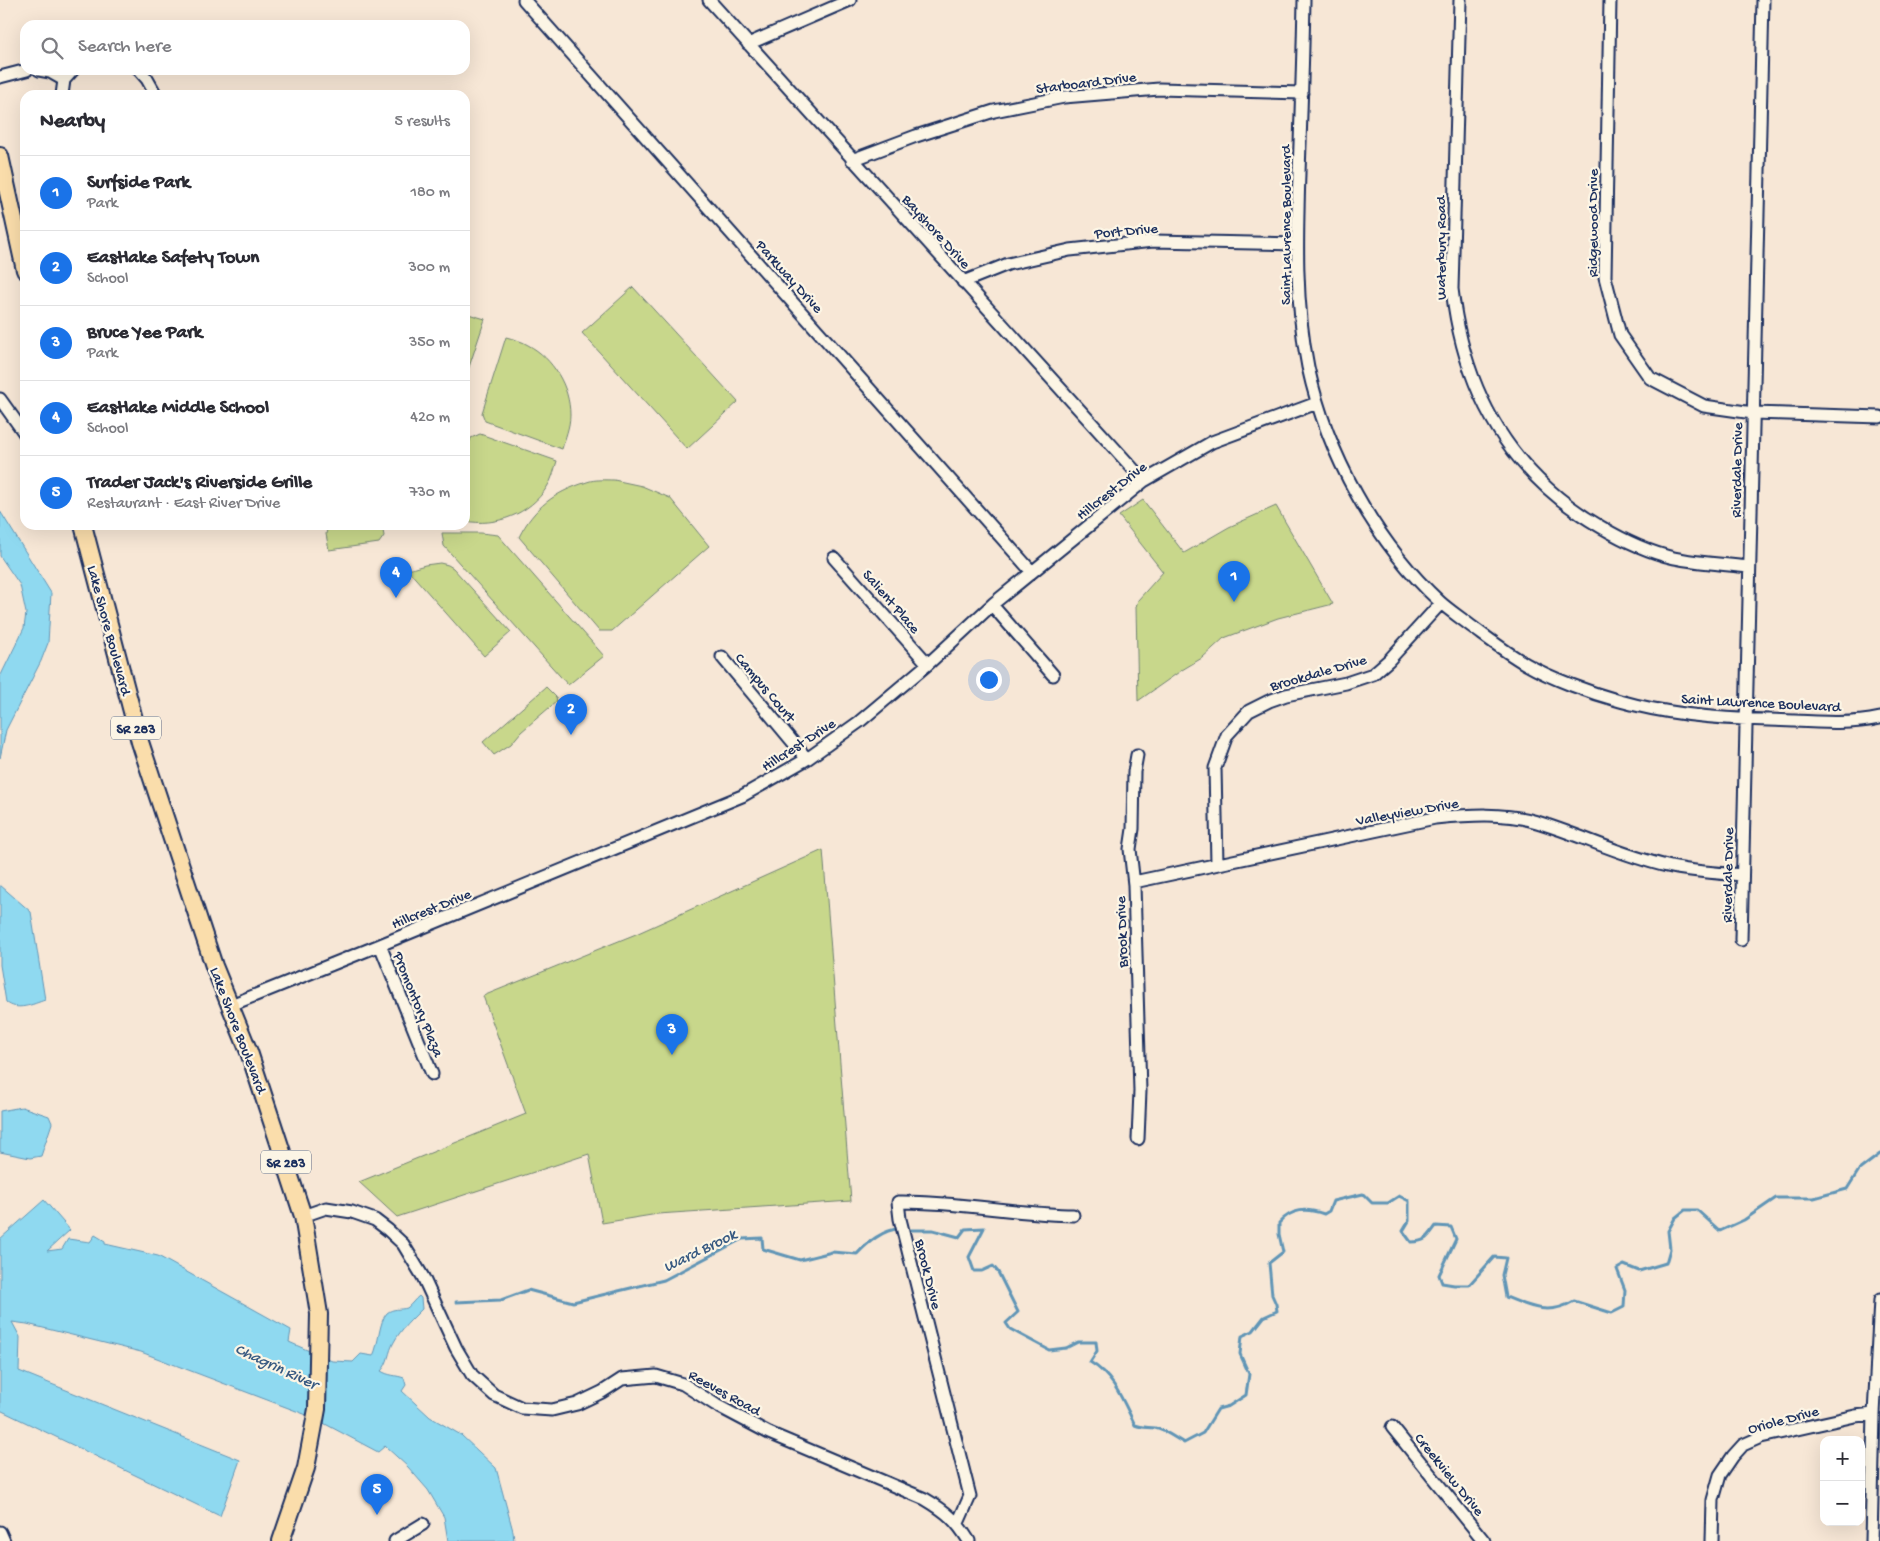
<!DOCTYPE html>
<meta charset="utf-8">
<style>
:root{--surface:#fff;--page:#f7f7f7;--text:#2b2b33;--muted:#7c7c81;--line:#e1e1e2;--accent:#1a73e8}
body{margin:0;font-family:"Gochi Hand",sans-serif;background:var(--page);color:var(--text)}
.controls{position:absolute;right:15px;bottom:15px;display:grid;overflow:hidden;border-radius:10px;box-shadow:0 5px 20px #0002}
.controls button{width:45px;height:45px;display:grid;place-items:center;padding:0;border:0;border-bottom:1px solid var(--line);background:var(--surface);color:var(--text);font:25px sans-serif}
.you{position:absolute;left:988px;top:679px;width:18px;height:18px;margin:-12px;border:4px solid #fff;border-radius:50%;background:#1a73e8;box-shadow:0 0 0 8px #1a73e833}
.badge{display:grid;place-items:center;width:32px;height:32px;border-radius:50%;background:var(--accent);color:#fff;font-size:16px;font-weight:700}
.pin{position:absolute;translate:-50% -41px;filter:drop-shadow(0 1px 2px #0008)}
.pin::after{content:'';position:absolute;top:26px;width:18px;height:15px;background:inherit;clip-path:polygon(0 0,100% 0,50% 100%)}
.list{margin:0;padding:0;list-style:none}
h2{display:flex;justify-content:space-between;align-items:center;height:65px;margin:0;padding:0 20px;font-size:21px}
h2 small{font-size:16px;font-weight:400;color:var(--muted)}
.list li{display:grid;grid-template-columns:32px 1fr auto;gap:15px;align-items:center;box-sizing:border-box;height:75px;padding:0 20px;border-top:1px solid var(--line)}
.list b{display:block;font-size:19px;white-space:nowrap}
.list p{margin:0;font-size:16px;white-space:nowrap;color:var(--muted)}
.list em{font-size:16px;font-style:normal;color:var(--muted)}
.icon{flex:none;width:28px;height:28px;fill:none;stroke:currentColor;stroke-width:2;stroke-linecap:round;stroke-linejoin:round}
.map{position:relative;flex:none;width:1880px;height:1541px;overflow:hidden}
.search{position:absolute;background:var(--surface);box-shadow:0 5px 20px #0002;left:20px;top:20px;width:450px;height:55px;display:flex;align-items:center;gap:12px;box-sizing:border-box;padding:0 18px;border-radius:15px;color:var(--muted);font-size:19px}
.panel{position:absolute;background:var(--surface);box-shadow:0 5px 20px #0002;left:20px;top:90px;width:450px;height:440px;border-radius:15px}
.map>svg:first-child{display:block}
.green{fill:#c8d78b;stroke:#728374}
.water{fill:#8fd9f0;stroke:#6195b6}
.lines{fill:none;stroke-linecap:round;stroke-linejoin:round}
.stream{stroke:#6195b6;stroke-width:3}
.street-casing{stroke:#1b2f5e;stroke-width:15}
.primary-casing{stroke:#1b2f5e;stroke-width:20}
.street{stroke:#fcf5e5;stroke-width:11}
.primary{stroke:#faddab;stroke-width:16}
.labels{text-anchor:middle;stroke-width:4.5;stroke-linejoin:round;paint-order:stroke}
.shield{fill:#fcf5e5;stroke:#5e6a86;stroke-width:1}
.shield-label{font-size:14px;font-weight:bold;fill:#1b2f5e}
.street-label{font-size:15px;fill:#1b2f5e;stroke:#fcf5e5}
.water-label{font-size:16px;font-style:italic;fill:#385a82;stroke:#fcf5e5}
</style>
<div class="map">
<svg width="1880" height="1541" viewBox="0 0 1880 1541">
<rect width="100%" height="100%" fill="#f7e7d6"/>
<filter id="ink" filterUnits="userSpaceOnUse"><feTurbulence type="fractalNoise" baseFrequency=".02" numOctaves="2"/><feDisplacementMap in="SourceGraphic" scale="10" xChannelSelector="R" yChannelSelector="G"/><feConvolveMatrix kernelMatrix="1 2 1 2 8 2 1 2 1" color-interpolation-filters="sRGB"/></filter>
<g filter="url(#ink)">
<path class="green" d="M633 287 738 402 687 449 582 333Z
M465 313 485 319 465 379Z
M506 337C513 339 522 341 528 345 553 358 570 387 570 415 570 427 565 438 562 449L485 421 482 413Z
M480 434 557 461C554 470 552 480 547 487 530 514 496 527 465 521V456L471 438Z
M614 480 642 486 670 498 709 546 612 631H599L519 537C534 507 555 492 587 482 595 479 605 480 614 480Z
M1143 500 1184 553 1229 527 1276 506 1333 604 1278 618 1224 638 1202 658 1182 670 1138 701 1136 607 1138 600 1163 572 1119 516Z
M328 525H382L384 536 379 543 329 550 326 534Z
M442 533H481L498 535 604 656 568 685 444 546Z
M440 563 448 565 453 568 511 632 484 656 408 570 425 565Z
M546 687 556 697 557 701 521 732 511 744 494 755 483 742Z
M823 850 851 1201 658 1214 602 1223 589 1154 397 1217 359 1182 526 1114 483 996 636 934Z"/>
<path class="water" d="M0 511 51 593 48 643 41 661 6 730 0 758V677L24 628 26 613 20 585 0 556Z
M0 885 31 912 45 1000C33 1004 17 1012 6 1002L0 965Z
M22 1107 49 1116 52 1123 41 1156 30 1158 0 1152V1111Z
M44 1200 70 1230 47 1251 62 1249 68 1239 90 1242 95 1235 105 1241V1244L158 1256 291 1330 289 1342 332 1361 353 1362 361 1354 373 1356C379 1344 379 1321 387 1313 393 1308 400 1310 407 1308 411 1305 415 1299 419 1296L421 1298 422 1309C411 1320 401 1329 394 1342 388 1352 389 1363 381 1371 389 1376 396 1375 404 1378L406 1385 402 1391 430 1417 461 1435 496 1468 513 1531 514 1541H448L444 1517 428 1490 408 1467 385 1446 378 1452 312 1417 141 1352 27 1324 12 1322 20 1337 19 1371 240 1460 220 1516 0 1410V1239Z"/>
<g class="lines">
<path class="stream" d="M906 1230H933L959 1237 965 1229 984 1228 969 1257 974 1271H982L993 1266 998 1272 1018 1312 1006 1323 1010 1329 1049 1350 1066 1348 1078 1342H1096L1097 1351 1090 1362C1114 1376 1123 1401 1135 1425 1142 1428 1147 1427 1155 1428 1165 1430 1175 1438 1184 1443L1203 1433 1218 1409 1229 1406 1246 1395 1249 1374 1240 1354 1242 1336 1253 1331 1264 1317 1277 1311 1276 1304 1272 1295 1269 1263 1283 1252 1279 1234V1223C1292 1208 1307 1208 1324 1214L1329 1211 1333 1201 1363 1194 1372 1203H1388L1399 1196 1409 1201V1221L1403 1231 1411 1242C1426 1242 1428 1237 1436 1226L1451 1227 1456 1239 1439 1275 1442 1283 1454 1285H1469L1494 1257 1506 1258 1502 1275 1506 1297C1530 1307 1549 1316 1574 1301L1612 1313 1624 1307 1625 1290 1617 1269 1624 1265 1639 1271 1666 1263 1670 1249 1668 1231 1675 1218 1685 1210H1697L1720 1231 1744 1220 1776 1198H1814L1847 1189 1859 1170 1880 1154
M456 1302 501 1300 528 1290 573 1302 664 1280 742 1239 762 1238 763 1249 800 1260 832 1252 857 1254C867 1243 884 1229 899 1229"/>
<defs>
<path id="street" d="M524 0 1032 572
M709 0 1144 481
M1304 0C1303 58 1301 115 1299 173 1297 238 1295 303 1308 367 1327 454 1375 542 1440 602 1450 611 1461 618 1471 626 1489 639 1507 653 1526 664 1552 679 1591 693 1620 701 1669 715 1718 719 1769 720 1805 721 1845 726 1880 718
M1460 0 1452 289C1464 392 1509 474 1601 527 1623 540 1648 552 1674 558 1698 563 1724 564 1749 567
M1610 0 1605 277 1620 335 1650 378 1704 406 1753 413 1880 417
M748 44 850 0
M39 70 50 72 64 80 73 70
M139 70 147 79 156 95
M0 77 27 70
M62 95 64 80
M852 160 916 136 994 111 1064 97 1159 89 1302 93
M963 282 1008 264 1070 250 1153 241 1297 244
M0 399 25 434
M834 558 928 664
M992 605 1053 675
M722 657 807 759
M1137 755 1134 772 1133 829 1130 849 1134 885 1140 1091 1138 1139
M1217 864 1215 768 1227 735 1249 711 1269 701 1286 695 1346 683 1373 674 1389 660 1441 603
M1134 882 1435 818C1468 815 1504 812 1537 822 1581 835 1622 856 1667 866 1692 872 1717 873 1742 875
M1741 940 1763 0
M380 945 432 1074
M231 1005 380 945 742 796 807 759 859 722 928 664 994 603 1144 481 1212 442 1317 403
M303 1216 326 1208 352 1212 375 1220 388 1230 403 1244 423 1277 456 1348 472 1375 494 1395 522 1408 552 1410 577 1404 602 1392 622 1379 656 1376 683 1384 716 1405 769 1433 925 1499C947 1512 956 1520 969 1541
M1392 1427 1484 1541
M958 1523 970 1496 900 1219 898 1202C957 1201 1014 1214 1073 1215
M0 1532 4 1541
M395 1541 423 1524
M1712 1541 1713 1500 1720 1475 1733 1456 1743 1445 1761 1437 1855 1416 1874 1414
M1871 1541 1874 1414 1880 1300"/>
<path id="primary" d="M0 156 25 270
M83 525 140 742 214 966 249 1052 303 1216 319 1314 317 1409 306 1468 281 1541"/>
</defs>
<use href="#street" class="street-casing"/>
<use href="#primary" class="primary-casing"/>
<use href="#street" class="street"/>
<use href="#primary" class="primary"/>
</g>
</g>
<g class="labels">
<g class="shield">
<rect x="111" y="716.5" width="50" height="23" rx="4"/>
<rect x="261" y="1150.5" width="50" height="23" rx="4"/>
</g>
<g class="shield-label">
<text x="136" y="733">SR 283</text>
<text x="286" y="1167">SR 283</text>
</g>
<g class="street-label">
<text transform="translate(1086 82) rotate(-7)" y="5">Starboard Drive</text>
<text transform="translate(1592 223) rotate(-90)" y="5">Ridgewood Drive</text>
<text transform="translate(1285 225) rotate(-90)" y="5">Saint Lawrence Boulevard</text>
<text transform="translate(1126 230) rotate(-5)" y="5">Port Drive</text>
<text transform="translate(937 231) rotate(48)" y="5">Bayshore Drive</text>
<text transform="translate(1440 248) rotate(-90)" y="5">Waterbury Road</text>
<text transform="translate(790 276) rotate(48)" y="5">Parkway Drive</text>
<text transform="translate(1736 470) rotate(-89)" y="5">Riverdale Drive</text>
<text transform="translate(1111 490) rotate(-38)" y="5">Hillcrest Drive</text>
<text transform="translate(892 601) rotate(49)" y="5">Salient Place</text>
<text transform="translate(110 630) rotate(75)" y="5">Lake Shore Boulevard</text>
<text transform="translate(1318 672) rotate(-16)" y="5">Brookdale Drive</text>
<text transform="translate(766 687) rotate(50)" y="5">Campus Court</text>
<text transform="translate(1761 702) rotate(3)" y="5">Saint Lawrence Boulevard</text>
<text transform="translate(798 744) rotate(-33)" y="5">Hillcrest Drive</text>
<text transform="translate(1407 811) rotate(-10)" y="5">Valleyview Drive</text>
<text transform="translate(1727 875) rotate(-89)" y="5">Riverdale Drive</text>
<text transform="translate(431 908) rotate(-22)" y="5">Hillcrest Drive</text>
<text transform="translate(1121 932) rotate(-92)" y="5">Brook Drive</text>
<text transform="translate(419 1004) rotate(68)" y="5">Promontory Plaza</text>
<text transform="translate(239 1030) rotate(69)" y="5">Lake Shore Boulevard</text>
<text transform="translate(929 1274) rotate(76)" y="5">Brook Drive</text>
<text transform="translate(725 1392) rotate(29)" y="5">Reeves Road</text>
<text transform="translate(1783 1419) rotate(-15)" y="5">Oriole Drive</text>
<text transform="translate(1450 1474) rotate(51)" y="5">Creekview Drive</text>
</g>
<g class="water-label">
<text transform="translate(699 1249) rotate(-26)" y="6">Ward Brook</text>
<text transform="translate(277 1365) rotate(25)" y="6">Chagrin River</text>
</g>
</g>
</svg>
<div class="controls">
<button>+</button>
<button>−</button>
</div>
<div class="you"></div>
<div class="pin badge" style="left:1234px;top:602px">1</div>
<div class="pin badge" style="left:571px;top:735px">2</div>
<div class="pin badge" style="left:672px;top:1055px">3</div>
<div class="pin badge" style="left:396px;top:598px">4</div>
<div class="pin badge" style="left:377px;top:1515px">5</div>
<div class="search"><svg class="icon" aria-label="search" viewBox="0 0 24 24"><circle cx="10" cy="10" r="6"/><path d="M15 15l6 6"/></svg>Search here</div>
<section class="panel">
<h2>Nearby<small>5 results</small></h2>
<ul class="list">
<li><span class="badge">1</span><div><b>Surfside Park</b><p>Park</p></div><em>180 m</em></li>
<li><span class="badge">2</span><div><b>Eastlake Safety Town</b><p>School</p></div><em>300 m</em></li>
<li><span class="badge">3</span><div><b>Bruce Yee Park</b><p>Park</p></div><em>350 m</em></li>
<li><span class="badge">4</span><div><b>Eastlake Middle School</b><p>School</p></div><em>420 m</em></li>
<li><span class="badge">5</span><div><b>Trader Jack's Riverside Grille</b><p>Restaurant · East River Drive</p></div><em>730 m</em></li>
</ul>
</section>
</div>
